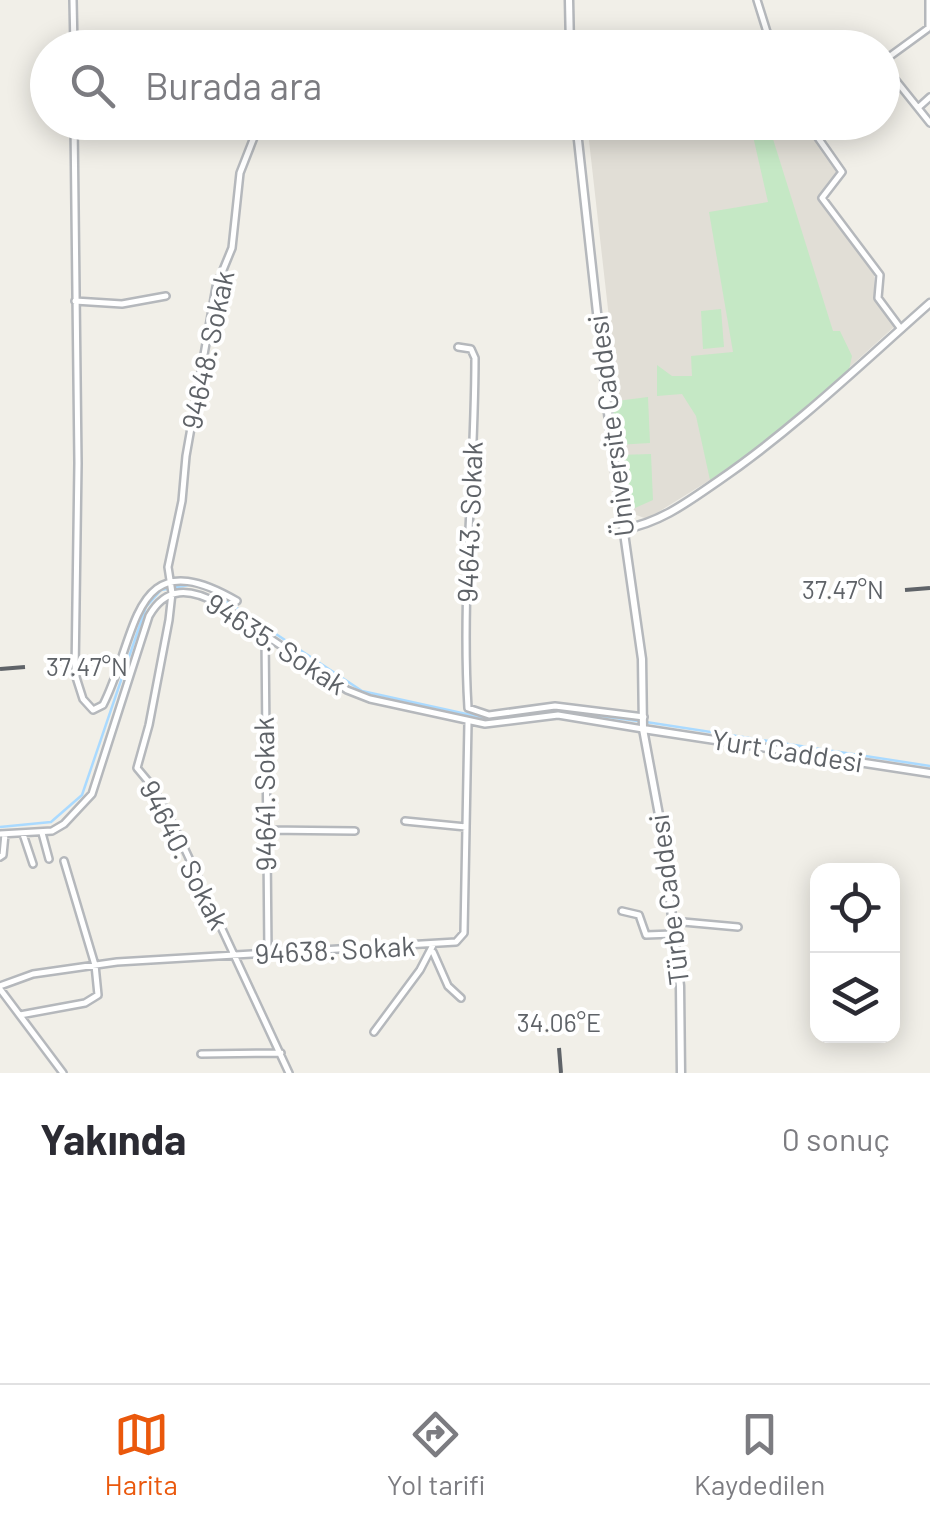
<!DOCTYPE html>
<html lang="tr">
<meta charset="utf-8">
<style>
:root{--surface:#fff;--page:#f2f2f3;--text:#2b2b33;--muted:#7c7c81;--line:#e1e1e2;--accent:#ea580c}
body{margin:0;font-family:Barlow,sans-serif;background:var(--page);color:var(--text)}
.controls{position:absolute;right:30px;bottom:30px;display:grid;overflow:hidden;border-radius:20px;box-shadow:0 5px 25px #0003}
.controls button{width:90px;height:90px;display:grid;place-items:center;padding:0;border:0;border-bottom:2px solid var(--line);background:var(--surface);color:var(--text);font:50px sans-serif}
.list{margin:0;padding:0;list-style:none}
h2{display:flex;justify-content:space-between;align-items:center;height:130px;margin:0;padding:0 40px;font-size:42px}
h2 small{font-size:32px;font-weight:400;color:var(--muted)}
.icon{flex:none;width:55px;height:55px;fill:none;stroke:currentColor;stroke-width:2;stroke-linecap:round;stroke-linejoin:round}
.map{position:relative;flex:none;width:930px;height:1073px;overflow:hidden}
.search{position:absolute;background:var(--surface);box-shadow:0 5px 25px #0003;left:30px;right:30px;top:30px;height:110px;display:flex;align-items:center;gap:25px;box-sizing:border-box;padding:0 35px;border-radius:55px;color:var(--muted);font-size:38px}
.sheet{height:310px;background:var(--surface)}
nav{display:flex;justify-content:space-around;align-items:center;box-sizing:border-box;height:140px;border-top:2px solid var(--line);background:var(--surface);font-size:28px;color:var(--muted)}
nav a{display:grid;justify-items:center;gap:5px}
nav .on{color:var(--accent)}
.map>svg:first-child{display:block}
.education{fill:#e1ded6}
.green{fill:#c5e8c5}
.lines{fill:none;stroke-linecap:round;stroke-linejoin:round}
.stream{stroke:#aadaff;stroke-width:2.5}
.minor-casing{stroke:#b5b8bc;stroke-width:10}
.tertiary-casing{stroke:#b5b8bc;stroke-width:11}
.minor{stroke:#fff;stroke-width:5}
.tertiary{stroke:#fff;stroke-width:6}
.ticks{fill:none;stroke:#5f6368;stroke-width:4}
.labels{text-anchor:middle;stroke-width:8;stroke-linejoin:round;paint-order:stroke}
.street-label{font-size:28px;fill:#5f6368;stroke:#fff}
.ticks-label{font-size:25px;text-anchor:middle;fill:#5f6368;stroke:#fff;stroke-width:8;stroke-linejoin:round;paint-order:stroke}
</style>
<div class="map">
<svg width="930" height="1073" viewBox="0 0 930 1073">
<rect width="100%" height="100%" fill="#f1efe8"/>
<path class="education" d="M587 123H803L838 170 819 195 820 203 874 273 875 299 895 326 774 436 731 467 647 519 631 513Z"/>
<path class="green" d="M750 123H768L833 331H840L852 356 849 370 774 436 710 480 696 416 682 394 657 396V365L672 376H692L691 356 733 352 709 212 768 202Z
M721 309 724 347 703 349 701 311Z
M648 397 650 443 616 445 609 402Z
M651 454 653 500 626 512 618 455Z"/>
<g class="lines">
<path class="stream" d="M211 591 362 691 489 719 555 710 638 721
M646 722 930 766
M0 827 51 822 82 795 146 607 161 590 189 585"/>
<defs>
<path id="minor" d="M73 0 74 48
M757 0 772 48
M929 0V27
M882 62 930 27
M882 63 930 123
M919 107 930 97
M74 122 78 463 75 674 83 699 93 710 103 705C139 634 131 539 237 601
M260 122 240 173 232 248 216 287 186 456 182 501 168 567 172 593 169 620 149 725 137 768 152 786 175 828 289 1073
M807 122 842 172 822 198 880 275 878 298 901 329
M75 301 122 304 166 296
M458 347 471 349 475 358C475 474 461 591 468 708L489 715 555 706 644 717
M265 634 268 953
M405 821 466 827
M265 830 355 831
M42 833 49 859
M0 834 52 831 64 824 92 794 149 616C166 586 190 588 219 604L347 690 370 699 485 724 558 715 643 729
M23 834 33 864
M0 857 3 855 5 834
M622 911 639 915 646 935 673 934
M672 921 738 927
M433 952 448 986 461 998
M0 986 33 974 117 962 456 942 464 933 468 722
M0 989 63 1073
M20 1015 85 1003 98 995 95 965 64 861
M374 1032 420 970 433 945
M201 1054 281 1053"/>
<path id="tertiary" d="M569 0 570 48
M576 122 612 449 642 659 643 729 662 831 680 986 681 1073
M624 529C660 523 689 501 718 481 795 428 861 364 930 303
M643 729 930 773"/>
</defs>
<use href="#minor" class="minor-casing"/>
<use href="#tertiary" class="tertiary-casing"/>
<use href="#minor" class="minor"/>
<use href="#tertiary" class="tertiary"/>
</g>
<path class="ticks" d="M905 590 930 588M0 669 25 667M559 1048 561 1073"/>
<g class="labels">
<g class="street-label">
<text transform="translate(208 350) rotate(-78)" y="10">94648. Sokak</text>
<text transform="translate(611 426) rotate(-97)" y="10">Üniversite Caddesi</text>
<text transform="translate(470 522) rotate(-88)" y="10">94643. Sokak</text>
<text transform="translate(276 644) rotate(33)" y="10">94635. Sokak</text>
<text transform="translate(787 751) rotate(9)" y="10">Yurt Caddesi</text>
<text transform="translate(265 794) rotate(-91)" y="10">94641. Sokak</text>
<text transform="translate(184 855) rotate(63)" y="10">94640. Sokak</text>
<text transform="translate(669 900) rotate(-97)" y="10">Türbe Caddesi</text>
<text transform="translate(335 950) rotate(-3)" y="10">94638. Sokak</text>
</g>
</g>
<g class="ticks-label">
<text x="843" y="599">37.47°N</text>
<text x="87" y="676">37.47°N</text>
<text x="559" y="1032">34.06°E</text>
</g>
</svg>
<div class="controls">
<button><svg class="icon" aria-label="locate" viewBox="0 0 24 24"><circle cx="12" cy="12" r="6"/><path d="M12 2v4M12 18v4M2 12h4M18 12h4"/></svg></button>
<button><svg class="icon" aria-label="layers" viewBox="0 0 24 24"><path d="M12 4l9 5-9 5-9-5zM3 14l9 5 9-5"/></svg></button>
</div>
<div class="search"><svg class="icon" aria-label="search" viewBox="0 0 24 24"><circle cx="10" cy="10" r="6"/><path d="M15 15l6 6"/></svg>Burada ara</div>
</div>
<section class="sheet">
<h2>Yakında<small>0 sonuç</small></h2>
<ul class="list">
</ul>
</section>
<nav>
<a class="on"><svg class="icon" aria-label="map" viewBox="0 0 24 24"><path d="M3 6l6-2 6 2 6-2v14l-6 2-6-2-6 2zM9 4v14M15 6v14"/></svg>Harita</a>
<a><svg class="icon" aria-label="directions" viewBox="0 0 24 24"><path d="M12 3l9 9-9 9-9-9zM9 14v-3h6M13 9l2 2-2 2"/></svg>Yol tarifi</a>
<a><svg class="icon" aria-label="saved" viewBox="0 0 24 24"><path d="M7 4h10v16l-5-4-5 4z"/></svg>Kaydedilen</a>
</nav>
